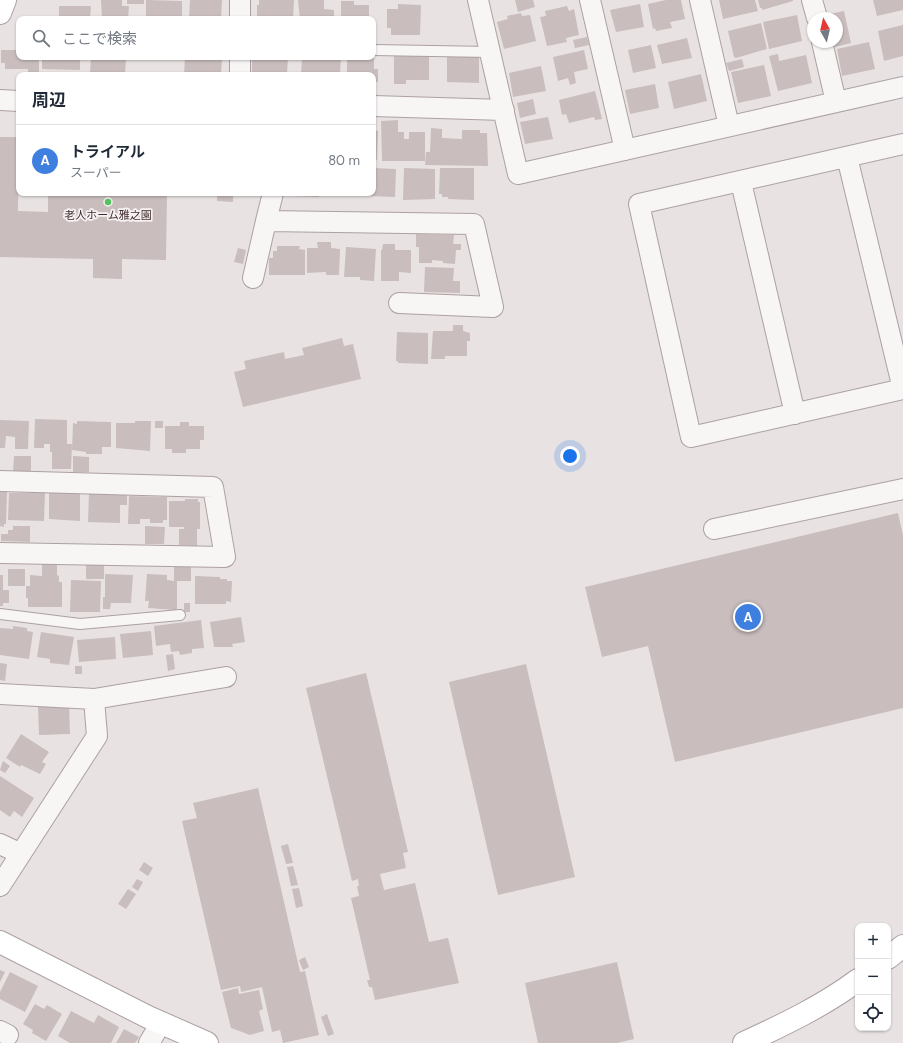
<!DOCTYPE html>
<html lang="ja">
<meta charset="utf-8">
<style>
:root{--surface:#fff;--page:#f2f2f3;--text:#1f2937;--muted:#747a83;--line:#e0e1e3;--accent:#366e49}
body{margin:0;font-family:"DM Sans","Noto Sans JP",sans-serif;background:var(--page);color:var(--text)}
.controls{position:absolute;right:12px;bottom:12px;display:grid;overflow:hidden;border-radius:8px;box-shadow:0 1px 3px #0004}
.controls button{width:36px;height:36px;display:grid;place-items:center;padding:0;border:0;border-bottom:1px solid var(--line);background:var(--surface);color:var(--text);font:20px sans-serif}
.compass{position:absolute;left:807px;top:12px;width:36px;height:36px;border-radius:50%;background:var(--surface);box-shadow:0 1px 3px #0004;rotate:352deg}
.you{position:absolute;left:570px;top:456px;width:14px;height:14px;margin:-10px;border:3px solid #fff;border-radius:50%;background:#1a73e8;box-shadow:0 0 0 6px #1a73e833}
.badge{display:grid;place-items:center;width:26px;height:26px;border-radius:50%;background:var(--accent);color:#fff;font-size:13px;font-weight:700}
.pin{position:absolute;translate:-50% -50%;border:2px solid #fff;box-shadow:0 1px 4px #0006}
.list{margin:0;padding:0;list-style:none}
h2{display:flex;justify-content:space-between;align-items:center;height:52px;margin:0;padding:0 16px;font-size:17px}
h2 small{font-size:13px;font-weight:400;color:var(--muted)}
.list li{display:grid;grid-template-columns:26px 1fr auto;gap:12px;align-items:center;box-sizing:border-box;height:72px;padding:0 16px;border-top:1px solid var(--line)}
.list b{display:block;font-size:15px;white-space:nowrap}
.list p{margin:0;font-size:13px;white-space:nowrap;color:var(--muted)}
.list em{font-size:13px;font-style:normal;color:var(--muted)}
.icon{flex:none;width:22px;height:22px;fill:none;stroke:currentColor;stroke-width:2;stroke-linecap:round;stroke-linejoin:round}
.map{position:relative;flex:none;width:903px;height:1043px;overflow:hidden}
.search{position:absolute;background:var(--surface);box-shadow:0 1px 3px #0004;left:16px;top:16px;width:360px;height:44px;display:flex;align-items:center;gap:10px;box-sizing:border-box;padding:0 14px;border-radius:8px;color:var(--muted);font-size:15px}
.panel{position:absolute;background:var(--surface);box-shadow:0 1px 3px #0004;left:16px;top:72px;width:360px;height:124px;border-radius:8px}
.map>svg:first-child{display:block}
.building{fill:#c9bdbe}
.lines{fill:none;stroke-linecap:round;stroke-linejoin:round}
.lane-casing{stroke:#aca0a2;stroke-width:12}
.street-casing{stroke:#aca0a2;stroke-width:22}
.secondary-casing{stroke:#aca0a2;stroke-width:24}
.lane{stroke:#f8f5f5;stroke-width:10}
.street{stroke:#f8f5f5;stroke-width:20}
.secondary{stroke:#fff;stroke-width:22}
.poi-dot{fill:#53c35e;stroke:#f7f2f3;stroke-width:1.5}
.labels{text-anchor:middle;stroke-width:3.5;stroke-linejoin:round;paint-order:stroke}
.poi-label{font-size:11px;fill:#402c2e;stroke:#f7f2f3}
</style>
<div class="map">
<svg width="903" height="1043" viewBox="0 0 903 1043">
<rect width="100%" height="100%" fill="#e9e2e3"/>
<path class="building" d="M101 0H122V6H129L128 19H102Z
M127 0H144V4H127Z
M146 0 182 1V19H146Z
M190 0H222L221 19H189Z
M259 0H294L293 19H257V5H259Z
M298 0H324V9L334 10V19H300Z
M515 0H533L535 7 518 12Z
M666 0H681L685 19 670 22 672 28 656 31 655 28 653 29 648 4Z
M719 0H755L758 11 723 19Z
M758 0H793V1L762 10V8H760Z
M873 0H903V10L877 16Z
M341 1H354V5H369V19H341Z
M398 4 421 5 420 35H391V28H387V9H398Z
M640 4 644 27 616 32 610 10Z
M59 6H91L90 19H59Z
M567 6 569 11 574 9 579 35 566 38 567 42 547 46 540 17 546 16 545 11Z
M844 11 851 43 835 47 837 18H829V14Z
M521 13 522 16 530 15 536 41 504 49 497 22 508 19 507 16Z
M797 15 802 41 769 49 763 22Z
M761 23 767 49 736 58 734 57 728 31Z
M903 25V56L884 61 878 31Z
M587 37 589 45 575 48 573 40Z
M687 38 692 58 662 64 657 45Z
M869 42 875 69 842 76 837 49Z
M651 45 656 68 633 73 628 50Z
M1 50H19V57H39V73H28V69H5V63H1Z
M584 50 588 69 574 72 576 83 570 85 568 78 558 81 553 57Z
M778 54 779 61 806 55 812 83 778 91 769 56Z
M394 56H429V80H406V84H394Z
M42 57H80V70L42 69Z
M91 57H126L125 75 90 73Z
M185 57H222L221 75H184Z
M252 57H288L287 75H252Z
M302 57H341L340 73 338 75H301Z
M347 57H374V69H378V82H373V75H347Z
M447 57H479V83L447 82Z
M742 59 744 67 729 71 726 63Z
M764 65 771 96 738 103 731 72Z
M541 66 546 91 513 97 509 73Z
M701 74 707 101 674 109 668 82Z
M655 84 659 108 630 114 625 90Z
M595 91 602 119 595 120 594 117 569 123 566 114 562 115 559 100Z
M533 99 536 114 520 118 517 103Z
M548 117 553 139 525 144 520 122Z
M398 120V132H404V139H409V132H425V161H382L381 121Z
M431 128 442 129V138L462 139V130H480V133H487L488 166 425 165 426 152H430Z
M373 130 378 131 377 160 373 159Z
M0 137H19L18 211 48 212V193H167L166 260 122 259V279L93 278V259L0 257Z
M373 168 396 169 395 197 366 196V193H373Z
M404 168 435 169V199L403 200Z
M440 168H474V200L448 199V197H442V194H439Z
M217 193H233V202L217 201Z
M290 193H322V194H319V197L290 196Z
M327 193H357V195H327Z
M416 234 454 235 453 244H461V250H456L455 264 443 263V261L432 260V263H419V247H416Z
M317 242H331V248L340 249 339 275H326V272L307 273V248H318Z
M383 244H395V250H411V273L399 272V281H381V250H382Z
M277 246H300L299 249 305 250V275H269V258H273V251H277Z
M346 247 376 249 374 281 360 280V277H344Z
M238 248 246 250 243 264 234 262Z
M425 267 454 268 453 281H460V293L424 292Z
M453 325H463V331L470 333V341H467V356H445V359H431L433 331H453Z
M397 332 428 333V364L398 363V361H396Z
M342 338 344 346 353 344 361 379 243 407 234 372 246 369 244 361 284 352 285 359 304 355 302 348Z
M35 419 67 420V444H72L71 469H52V452H50V444H44V448H34Z
M0 420 29 421 28 449H15V437L6 436 5 448H0Z
M77 421 111 422V447H102V454H86V452L72 450 73 423 77 424Z
M135 421H151L150 451 116 448V423H135Z
M155 421H163V428H155Z
M180 422H189V426H204V440H200V449H186V453H172V449H165V426H180Z
M14 456H31V472H13Z
M73 456 89 457V472H73Z
M0 492H7L6 524H4V527L0 526Z
M9 493H45L44 521 8 520Z
M49 493H80V521L49 519Z
M89 493 127 495V505H120V523L88 522Z
M129 496 167 497V520H163V523H150V519H140V524H128Z
M185 499H198V502H200V529H197V546L179 545V529H184V527H169V501H185Z
M898 513 903 535V708L675 762 648 646 602 657 585 587Z
M13 526H30V542L1 541V534H8V530H13Z
M145 526 165 527 164 544H145Z
M42 563H57V575L59 576V582H62V607H28V598H26V586H30V575L42 576Z
M86 564H104V579H86Z
M174 566H191V581H177V609L175 610 148 608 149 601H145L147 574 167 575V580L174 581Z
M8 569H25V586H8Z
M105 574 133 575 131 603H111L110 609H103V597H105Z
M0 575H3V590H9V603H3V606H0Z
M195 576 220 577V579H227V581H232L231 602 226 601V604H195Z
M71 580 101 581 100 612H70Z
M184 603H190V612H184Z
M241 617 245 642 232 644 233 647H214L210 622Z
M201 620 204 648 192 649V653L180 655 179 651 171 652 170 644 156 646 154 626Z
M13 626 27 628V631L33 632 29 659 0 655V628L13 629Z
M151 631 153 655 123 658 120 634Z
M41 632 74 637 69 665 50 663V659L37 657Z
M115 637 116 659 79 662 77 640Z
M173 654 175 669 168 671 166 655Z
M0 663 7 664 5 681 0 680Z
M526 664 575 877 498 895 449 682Z
M75 666H82V674H75Z
M366 673 408 852 403 853 406 868 380 874 384 890 415 883 429 942 448 938 459 983 375 1000 372 987H369L367 980H370L351 898 359 896 357 886H359L358 879 352 881 306 688Z
M69 704 70 734 39 735 38 706Z
M21 734 49 752 42 762 46 764 40 774 21 765 20 767 6 758Z
M3 761 10 766 5 773 0 770Z
M0 776 34 798 22 817 14 811 10 817 0 810Z
M258 788 300 972 305 971 319 1035 283 1043 280 1030 272 1032 262 987 241 992 240 986 221 990 182 821 197 818 193 803Z
M288 844 293 863 286 864 281 846Z
M144 862 153 868 148 876 139 870Z
M293 866 298 885 291 886 287 867Z
M137 879 143 882 138 891 132 887Z
M299 888 303 906 296 908 292 889Z
M128 889 136 894 126 909 118 904Z
M305 957 309 967 303 970 299 960Z
M617 962 634 1039 617 1043H538L525 983Z
M0 970 5 972 0 982Z
M10 972 38 986 25 1012 0 999V992Z
M238 988 239 994 259 990 263 1009 259 1011 264 1031 250 1035 231 1028 222 992Z
M35 1004 44 1009 47 1005 62 1014 46 1041 32 1033 33 1030 23 1024Z
M71 1011 94 1023 98 1015 119 1027 111 1043H70L58 1036Z
M327 1014 334 1034 328 1036 321 1017Z
M124 1029 139 1037 135 1043H116Z"/>
<g class="lines">
<defs>
<path id="lane" d="M373 50 491 52
M0 614 80 624 180 615"/>
<path id="street" d="M478 0 518 174 903 87
M590 0 625 150
M700 0 729 126
M812 0 817 18
M240 19V0
M822 42 836 102
M240 75V57
M0 100 19 101
M373 106 504 110
M903 144 639 204 691 437 903 389
M847 157 903 389
M741 182 795 414
M273 193 266 221 474 224 493 307 399 303
M253 278 266 221
M0 481 213 487 225 557 0 553
M714 529 903 489
M0 694 94 699 226 677
M0 844 21 854
M0 886 97 736 94 699
M0 1031 8 1035
M149 1043 161 1023"/>
<path id="secondary" d="M0 13 5 0
M0 942 148 1017 207 1043
M888 958 903 946
M744 1043C783 1025 823 1006 858 980"/>
</defs>
<use href="#lane" class="lane-casing"/>
<use href="#street" class="street-casing"/>
<use href="#secondary" class="secondary-casing"/>
<use href="#lane" class="lane"/>
<use href="#street" class="street"/>
<use href="#secondary" class="secondary"/>
</g>
<circle class="poi-dot" cx="108" cy="202" r="4"/>
<g class="labels">
<g class="poi-label">
<text x="108" y="219">老人ホーム雅之園</text>
</g>
</g>
</svg>
<div class="controls">
<button>+</button>
<button>−</button>
<button><svg class="icon" aria-label="locate" viewBox="0 0 24 24"><circle cx="12" cy="12" r="6"/><path d="M12 2v4M12 18v4M2 12h4M18 12h4"/></svg></button>
</div>
<svg class="compass" viewBox="-18 -18 36 36"><path d="M0-13l5 13h-10z" fill="#e53935"/><path d="M0 13l5-13h-10z" fill="#747a83"/></svg>
<div class="you"></div>
<div class="pin badge" style="left:748px;top:617px;background:#3f7fe0">A</div>
<div class="search"><svg class="icon" aria-label="search" viewBox="0 0 24 24"><circle cx="10" cy="10" r="6"/><path d="M15 15l6 6"/></svg>ここで検索</div>
<section class="panel">
<h2>周辺<small></small></h2>
<ul class="list">
<li><span class="badge" style="background:#3f7fe0">A</span><div><b>トライアル</b><p>スーパー</p></div><em>80 m</em></li>
</ul>
</section>
</div>
